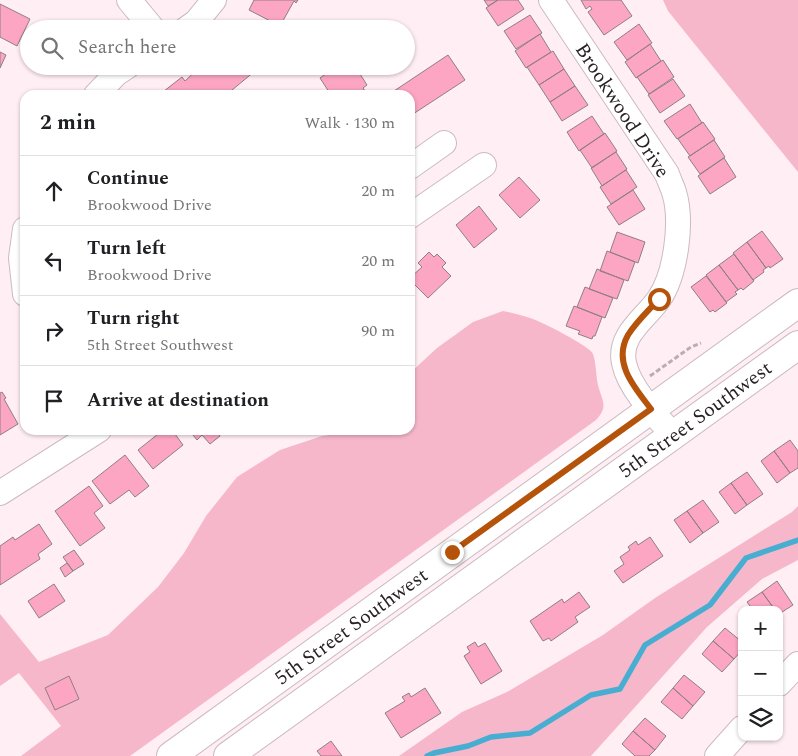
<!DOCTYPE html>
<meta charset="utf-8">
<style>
:root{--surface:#fff;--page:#f6f6f6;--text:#202124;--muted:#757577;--line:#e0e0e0}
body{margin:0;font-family:Spectral,serif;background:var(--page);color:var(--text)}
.controls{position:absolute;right:15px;bottom:15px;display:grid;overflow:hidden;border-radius:10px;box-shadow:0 1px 4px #0004}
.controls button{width:45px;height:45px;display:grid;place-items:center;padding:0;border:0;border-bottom:1px solid var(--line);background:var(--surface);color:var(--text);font:25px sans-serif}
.stop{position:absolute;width:15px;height:15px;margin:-11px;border:4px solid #b45309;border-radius:50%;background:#fff}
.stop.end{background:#b45309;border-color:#fff;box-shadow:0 1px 5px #0008}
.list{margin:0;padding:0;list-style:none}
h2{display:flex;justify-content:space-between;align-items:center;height:65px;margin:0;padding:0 20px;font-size:21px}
h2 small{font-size:16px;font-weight:400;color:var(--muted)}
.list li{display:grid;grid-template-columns:32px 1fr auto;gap:15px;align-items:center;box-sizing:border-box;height:70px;padding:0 20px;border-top:1px solid var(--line)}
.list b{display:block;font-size:19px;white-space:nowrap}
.list p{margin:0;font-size:16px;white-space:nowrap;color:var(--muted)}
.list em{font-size:16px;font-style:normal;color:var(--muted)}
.icon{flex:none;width:28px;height:28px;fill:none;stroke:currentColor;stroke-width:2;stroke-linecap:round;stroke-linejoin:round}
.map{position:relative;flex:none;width:798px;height:756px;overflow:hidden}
.search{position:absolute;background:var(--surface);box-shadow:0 1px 4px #0004;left:20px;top:20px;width:395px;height:55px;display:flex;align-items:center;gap:12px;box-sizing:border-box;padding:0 18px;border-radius:28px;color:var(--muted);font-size:19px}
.panel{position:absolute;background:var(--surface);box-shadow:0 1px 4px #0004;left:20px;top:90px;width:395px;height:345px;border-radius:15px}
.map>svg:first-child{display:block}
.green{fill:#f6b7cb}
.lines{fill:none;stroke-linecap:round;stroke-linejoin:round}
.stream{stroke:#47aed1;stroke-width:5.5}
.building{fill:#fca6c3;stroke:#8e7f83}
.minor-casing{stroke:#cbbbc0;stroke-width:26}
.major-casing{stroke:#cbbbc0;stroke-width:30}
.path{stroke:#bbaeb2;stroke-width:3;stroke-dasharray:5 2.5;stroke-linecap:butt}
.minor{stroke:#fff;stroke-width:24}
.major{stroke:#fff;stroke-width:28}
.route{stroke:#b45309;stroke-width:6}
.labels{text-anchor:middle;stroke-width:4;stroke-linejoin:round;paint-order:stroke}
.street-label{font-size:20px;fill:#282223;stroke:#fff}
</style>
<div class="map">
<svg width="798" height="756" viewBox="0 0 798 756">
<rect width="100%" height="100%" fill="#ffeef3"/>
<path class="green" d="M663 0H798V172L668 11Z
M503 311C512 313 521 315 530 318 540 321 590 346 593 354 596 362 596 376 598 385 602 401 609 406 596 420L130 756H21L61 726 19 673 0 686V614L39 662 108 635 158 587 184 553 206 516 237 477 280 450 322 436 363 430H410V373L437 348 473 322Z
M798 506V560L762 579 707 627 591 756H399L462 712 507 692 603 635 655 598 792 512Z"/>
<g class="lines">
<path class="stream" d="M427 756 434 753 468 746 491 737 530 733 591 695 620 689 645 645 710 605 746 558 798 540"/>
</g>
<path class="building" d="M254 0H298L296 3 294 1 280 26 249 10Z
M484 0H498L488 6Z
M498 0H518L524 9 498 26 486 8Z
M581 0H621L632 16 604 35 588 12 592 9 590 6 586 9Z
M0 4 30 19 17 46 0 37Z
M530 15 542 33 516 49 504 31Z
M639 24 652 43 627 60 614 42Z
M540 34 551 52 526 68 515 51Z
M650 44 661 61 636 78 625 62Z
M553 51 564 69 539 85 527 67Z
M0 52 6 55 0 68Z
M448 55 465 80 410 116V95H388Z
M663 60 674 77 649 94 637 77Z
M201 66H258L254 69 255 71 226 95H159L182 77 185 81Z
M333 66H355L367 85 363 88 368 95H331L320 78 334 68Z
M564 69 575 86 550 102 539 85Z
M673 79 685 96 660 113 648 95Z
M575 86 588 105 562 121 550 102Z
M690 104 702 123 677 139 664 121Z
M592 116 604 134 579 151 567 132Z
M703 122 715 139 690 156 678 139Z
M605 133 617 151 592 168 580 150Z
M714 140 725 157 700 174 688 157Z
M616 152 627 169 602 186 591 168Z
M724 158 736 177 710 194 698 176Z
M626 170 637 187 611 204 600 187Z
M519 177 540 200 520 218 499 195Z
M633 190 645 209 619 225 607 207Z
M479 206 497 229 474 248 456 225Z
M762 231 783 259 770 268 769 266 766 268 747 242Z
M617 232 645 242 638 263 610 252Z
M747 242 766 268 763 270 764 272 753 280 733 253Z
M607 251 635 262 628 281 600 271Z
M429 252 434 257 437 254 446 263 442 267 451 276 428 298 410 280V278L422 267 418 263Z
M734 254 754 281 743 290 741 288 738 290 719 265Z
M719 265 738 290 735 292 737 294 726 302 706 275Z
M597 269 624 280 617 299 589 289Z
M706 276 727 303 715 312 713 310 710 312 691 287Z
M585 287 613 298 605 318 577 307Z
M574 306 602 317 595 336H593L592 339 578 334 580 331 566 326Z
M2 392 6 398 4 399 18 424 0 435V393Z
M163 430H180L175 434 183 445 153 469 138 450Z
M189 430H216L220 436 210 444 202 435 197 440Z
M790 440 798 451V468L790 473 774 451Z
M774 451 790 473 777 483 761 461Z
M125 455 149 486 135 497 129 490 110 504 92 481Z
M747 472 763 494 747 505 731 483Z
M731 483 747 505 735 514 719 492Z
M89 486 103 506 94 513 105 528 80 546 55 511Z
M703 500 719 522 703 533 687 511Z
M687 511 703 533 690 543 674 520Z
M39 524 52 544 38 554 40 559 0 585V546L13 537 15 540Z
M650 537 663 556 623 583 614 571 624 564 620 557 630 550 628 547 636 541 638 545Z
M74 550 84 564 73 571 63 557Z
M67 563 73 571 65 577 60 568Z
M777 581 793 605 779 614V610H775L762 592Z
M54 584 65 601 39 618 28 601Z
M579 592 590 607 575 617 578 622 551 641 549 638 543 641 530 621 562 599 564 603Z
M762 592 775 610H753L747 602Z
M725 628 742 642V650L734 659 713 641Z
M713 641 734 659 722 672 702 654Z
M475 642 478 647 485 643 502 671 481 684 464 656 470 652 467 647Z
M684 675 705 692 693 706 673 688Z
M69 676 79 699 55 710 45 688Z
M425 688 441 713 401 738 385 713 405 701 402 697 409 693 411 697Z
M673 688 693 706 682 719 661 702Z
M645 718 666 736 655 750 633 731Z
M633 731 655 750 649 756H635L622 744Z
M331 741 342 756H321L317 751Z"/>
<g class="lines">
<defs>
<path id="minor" d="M129 0 153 29
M551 0 667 174C669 180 672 186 674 192 683 221 676 274 659 299 645 319 618 335 624 363 629 388 656 416 673 435
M186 29 196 22 214 0
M96 95 116 74 128 66
M410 167 444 143
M410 216 484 165
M25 229 21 258 25 294
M0 493 99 430
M779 684 798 664
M717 756 742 728"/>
<path id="major" d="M171 756 798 303
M228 756 798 345"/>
</defs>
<use href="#minor" class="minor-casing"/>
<use href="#major" class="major-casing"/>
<path class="path" d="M650 376 691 347 701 343"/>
<use href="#minor" class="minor"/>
<use href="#major" class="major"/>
</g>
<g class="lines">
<path class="route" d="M452 552 651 409C635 388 612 363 628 335 636 322 649 310 659 299"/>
</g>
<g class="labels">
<g class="street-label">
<text transform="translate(623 110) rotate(57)" y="7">Brookwood Drive</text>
<text transform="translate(695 419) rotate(-36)" y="7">5th Street Southwest</text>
<text transform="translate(351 626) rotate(-36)" y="7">5th Street Southwest</text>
</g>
</g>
</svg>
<div class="controls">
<button>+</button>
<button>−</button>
<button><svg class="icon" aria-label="layers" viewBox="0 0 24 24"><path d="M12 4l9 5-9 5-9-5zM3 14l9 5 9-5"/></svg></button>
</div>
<div class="stop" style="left:659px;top:299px"></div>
<div class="stop end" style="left:452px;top:552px"></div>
<div class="search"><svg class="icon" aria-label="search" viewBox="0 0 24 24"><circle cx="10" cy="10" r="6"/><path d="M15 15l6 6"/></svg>Search here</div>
<section class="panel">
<h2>2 min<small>Walk · 130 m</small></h2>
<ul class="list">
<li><svg class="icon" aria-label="ahead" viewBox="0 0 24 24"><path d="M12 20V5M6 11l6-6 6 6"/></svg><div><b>Continue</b><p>Brookwood Drive</p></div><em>20 m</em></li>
<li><svg class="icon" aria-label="left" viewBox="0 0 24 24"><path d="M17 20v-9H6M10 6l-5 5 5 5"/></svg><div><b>Turn left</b><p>Brookwood Drive</p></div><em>20 m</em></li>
<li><svg class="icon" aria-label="right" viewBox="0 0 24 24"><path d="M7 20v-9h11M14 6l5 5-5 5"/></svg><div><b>Turn right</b><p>5th Street Southwest</p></div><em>90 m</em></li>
<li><svg class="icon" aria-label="arrive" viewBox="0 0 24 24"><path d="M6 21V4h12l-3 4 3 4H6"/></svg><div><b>Arrive at destination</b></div></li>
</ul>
</section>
</div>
